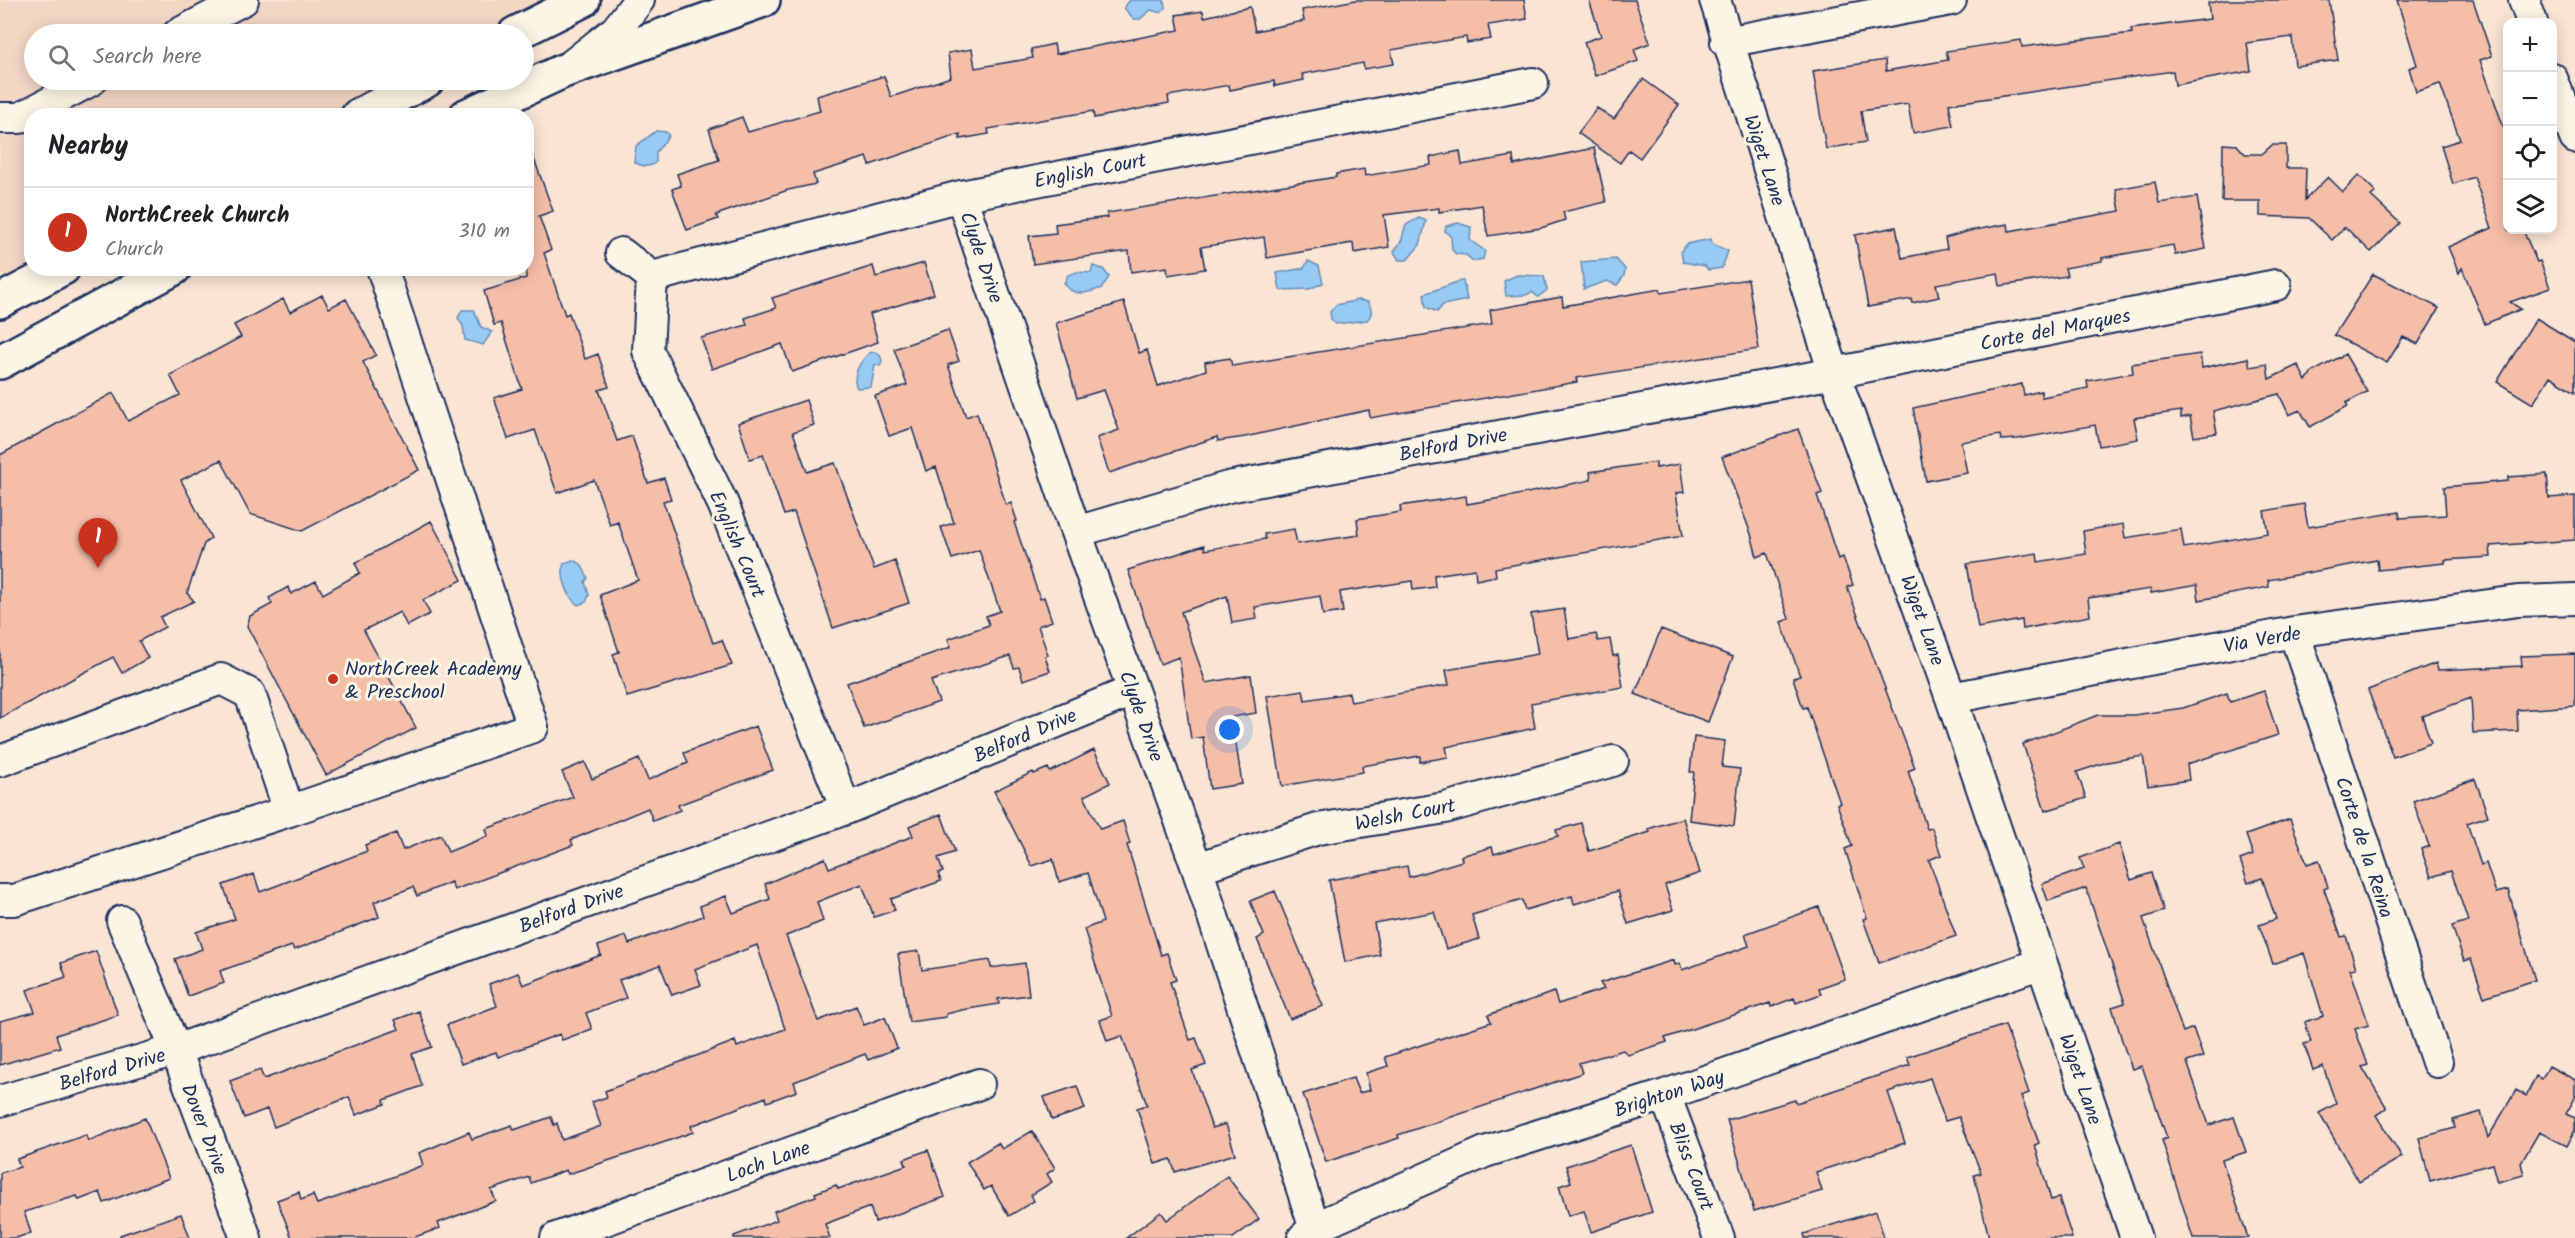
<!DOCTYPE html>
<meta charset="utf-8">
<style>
:root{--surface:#fff;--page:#f2f2f2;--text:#202124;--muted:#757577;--line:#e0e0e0;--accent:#c8321e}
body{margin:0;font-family:Kalam,sans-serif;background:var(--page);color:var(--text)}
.controls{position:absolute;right:18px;top:18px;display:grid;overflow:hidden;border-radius:12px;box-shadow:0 3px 15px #0003}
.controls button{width:54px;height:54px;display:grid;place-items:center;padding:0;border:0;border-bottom:2px solid var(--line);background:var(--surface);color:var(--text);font:30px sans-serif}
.you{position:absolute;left:1230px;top:730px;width:21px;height:21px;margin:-15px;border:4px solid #fff;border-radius:50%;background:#1a73e8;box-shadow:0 0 0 9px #1a73e833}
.badge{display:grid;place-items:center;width:39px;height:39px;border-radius:50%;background:var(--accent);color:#fff;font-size:20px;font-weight:700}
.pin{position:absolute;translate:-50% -50px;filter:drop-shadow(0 2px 3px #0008)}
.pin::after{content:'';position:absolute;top:32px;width:21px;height:18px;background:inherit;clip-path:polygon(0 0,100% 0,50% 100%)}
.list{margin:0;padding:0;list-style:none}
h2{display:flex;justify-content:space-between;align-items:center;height:78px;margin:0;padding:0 24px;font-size:26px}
h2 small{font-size:20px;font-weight:400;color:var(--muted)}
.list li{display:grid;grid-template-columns:39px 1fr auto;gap:18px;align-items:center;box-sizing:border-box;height:90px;padding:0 24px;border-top:2px solid var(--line)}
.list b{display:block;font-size:22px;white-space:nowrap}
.list p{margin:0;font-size:20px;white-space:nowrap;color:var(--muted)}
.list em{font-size:20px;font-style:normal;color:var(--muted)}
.icon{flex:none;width:33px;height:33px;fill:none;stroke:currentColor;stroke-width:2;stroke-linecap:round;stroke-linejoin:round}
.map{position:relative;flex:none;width:2575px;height:1238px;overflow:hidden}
.search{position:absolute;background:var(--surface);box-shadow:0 3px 15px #0003;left:24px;top:24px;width:510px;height:66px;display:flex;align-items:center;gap:15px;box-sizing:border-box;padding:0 21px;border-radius:33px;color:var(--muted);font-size:22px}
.panel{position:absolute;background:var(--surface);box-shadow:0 3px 15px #0003;left:24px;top:108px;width:510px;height:168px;border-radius:24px}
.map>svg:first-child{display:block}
.built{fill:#f4d6c4}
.water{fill:#97cbf4;stroke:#658db8;stroke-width:1.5}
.building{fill:#f5bea8;stroke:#1b2f5e;stroke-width:1.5}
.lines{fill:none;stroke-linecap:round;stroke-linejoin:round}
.minor-casing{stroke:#1b2f5e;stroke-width:34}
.highway-casing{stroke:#1b2f5e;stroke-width:38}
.minor{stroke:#fcf5e5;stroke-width:30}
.highway{stroke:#fcf5e5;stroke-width:33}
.poi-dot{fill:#c8321e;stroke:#fcf5e5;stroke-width:2}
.labels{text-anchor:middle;stroke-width:6;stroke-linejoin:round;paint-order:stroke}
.street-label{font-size:20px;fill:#1b2f5e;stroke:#fcf5e5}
.poi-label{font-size:20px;fill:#1b2f5e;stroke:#fcf5e5;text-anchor:start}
</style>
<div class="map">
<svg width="2575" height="1238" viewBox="0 0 2575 1238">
<rect width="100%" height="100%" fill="#fae4d3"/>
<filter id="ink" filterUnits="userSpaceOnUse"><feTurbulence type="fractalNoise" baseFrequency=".0167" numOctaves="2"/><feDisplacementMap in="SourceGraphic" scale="12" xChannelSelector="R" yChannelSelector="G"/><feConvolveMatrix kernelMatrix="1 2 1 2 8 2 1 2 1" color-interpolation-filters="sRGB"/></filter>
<g filter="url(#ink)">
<path class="built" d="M0 0H583L515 34H34V80H427L358 115 32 116V268L13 295 0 269Z"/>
<path class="water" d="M1130 0H1164L1165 8 1161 13 1151 10 1140 19H1134L1124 8Z
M656 131 666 132 669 136 656 152V162C650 168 641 166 634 162L636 146Z
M1419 218 1426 221 1420 245 1407 260H1399L1394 252C1396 247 1401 244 1402 239 1406 223 1403 226 1419 218Z
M1458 223 1471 227 1470 240 1485 251 1483 259 1473 261 1466 255 1456 254 1452 250 1451 237 1445 231 1446 226Z
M1711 239 1712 244 1728 251 1722 268 1708 270 1705 266 1683 262 1681 251 1687 244Z
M1616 259 1625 269 1624 276 1617 285 1607 281 1584 289 1581 262Z
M1308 261 1319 266 1323 283 1309 289 1280 290 1277 273 1304 268Z
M1093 266 1103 269 1109 277 1102 288C1088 293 1073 298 1064 283L1068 275 1077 272 1091 273Z
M1517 275 1544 276 1547 290 1538 297 1532 292 1526 295 1506 296 1504 281Z
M1460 281H1463L1467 300 1443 305 1437 312 1426 307 1424 294Z
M1358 300 1368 302C1372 309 1373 314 1367 320L1336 324 1331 319 1330 312 1336 305Z
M462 310H474L481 327 492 332 483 345 465 340 463 326 458 318Z
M875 352 880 355 882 361 880 366 875 365 871 387 857 388C851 376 860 362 869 353Z
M573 560 581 564 588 578 585 582 589 595 586 602 578 605C567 597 560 575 564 563Z"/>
<path class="building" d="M1356 0H1524L1527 19 1488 25 1491 39 1467 43 1466 37 1391 50 1394 64 1364 69 1363 63 1302 74 1304 80 1275 86 1274 81 1230 90 1229 85 1168 96 1169 103 1094 118 1093 111 988 129 989 134 960 139V134L870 165 867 157 813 174 816 184 788 190 716 215 718 219 687 230 672 189 681 186 677 174 719 160 709 129 742 117 748 132 820 111 817 96 884 76 891 97 951 77 948 53 972 49 975 68 1033 58 1031 49 1054 44 1056 54 1179 30 1176 15 1203 11 1204 17 1250 7 1255 31 1304 21 1302 10Z
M1589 0H1635L1650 43 1634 49 1638 61 1595 76 1584 42 1601 36Z
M2226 0H2329L2338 60 2295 66 2292 37 2247 43 2251 71 2175 85 2173 71 1949 104 1953 126 1913 133 1908 104 1861 111 1866 142 1826 149 1813 71 1885 60 1886 71 1948 60 1946 51 2021 40 2022 47 2132 33 2131 29 2210 19 2208 3Z
M2397 0H2473L2492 56 2480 60 2508 140V230H2523L2537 262 2540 261 2550 288 2510 302 2521 309 2485 324 2462 268 2459 273 2448 247 2492 228 2474 177 2453 184 2441 146 2460 140 2440 84 2416 92 2409 68 2417 65Z
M1643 79 1679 105 1640 158 1629 150 1620 163 1578 133 1597 108 1614 119Z
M2223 144 2237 145 2245 154H2262L2272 145H2286V168H2306L2305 200 2328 177 2343 192 2359 175 2376 192 2371 196 2400 223 2371 252 2345 227 2332 240 2309 218 2260 216V201H2222Z
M526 145H529L553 211 539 216 551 250 544 253 565 315 569 313 585 359 598 354 609 387 599 390 617 441 632 436 648 483 664 478 671 499 663 501 713 643 722 640 732 665 627 697 613 654 619 652 600 595 638 580 618 522 610 525 594 480 557 493 535 430 508 439 494 398 522 389 501 323 494 325 484 291 526 278Z
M1594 148 1606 202 1563 212 1565 220 1541 228 1488 236 1482 205 1439 212V208L1384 215 1389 247 1354 253 1353 243 1267 258 1264 237 1201 247 1205 269 1168 275 1167 267 1131 272 1129 251 1033 264 1029 236 1056 233 1055 224 1108 217 1107 213 1336 177V174L1364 169 1365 176 1431 165 1430 157 1460 151 1462 165 1513 156 1514 165Z
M2155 182 2159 203 2197 197 2206 249 2175 255 2173 245 2102 258V261L2065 268 2067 276 2000 286 1998 273 1936 284 1939 297 1912 303 1911 299 1868 307 1855 235 1896 227 1902 258 1947 249 1945 238 1969 231 2008 224 2009 231 2120 211 2116 189Z
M924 263 934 294 870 314 878 342 792 372 782 344 712 369 701 338 747 325 745 318 776 308 772 298 873 266 876 277Z
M2373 274 2439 308 2418 344 2403 337 2387 363 2334 335Z
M1748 279 1759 349 1576 378 1577 382 1370 418 1369 410 1245 437 1218 441 1217 437 1109 473 1097 438 1119 430 1104 390 1077 398 1056 323 1124 302 1139 353 1147 350 1158 386 1206 370 1205 362 1230 358 1232 366 1492 324 1490 310 1562 297 1563 306 1660 289 1661 293Z
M322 295 329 308 346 299 376 355 363 362 419 470 302 531 250 514 221 460 181 480 211 538 204 544 187 593 194 601 160 617 165 627 139 641 148 658 122 673 113 657 0 718V455L113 393 128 421 180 395 170 375 241 337 234 325 283 299 290 312Z
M2536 318 2575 342V392L2550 376 2533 404 2497 382Z
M948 330 959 361 948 365 966 417 977 413 1006 505 1011 503 1017 521 1014 522 1040 599 1044 597 1052 621 1038 626 1048 655 1045 656 1050 671 1023 680 1019 667 1014 668 1010 656 931 681 939 702 864 728 847 683 951 647 948 639 989 625 986 616 1000 611 979 550 952 559 941 527 954 523 936 467 926 471 912 428 889 436 875 396 907 385 894 349Z
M2200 354 2202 368 2248 358 2250 367 2267 364 2269 379 2298 365 2306 381 2311 373 2345 354 2367 392 2346 403 2348 406 2310 427 2300 410 2289 415 2279 394 2213 411 2217 433 2194 437 2190 416 2181 418V411L2134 418 2138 439 2099 446 2095 425 2018 439 2001 440 2000 435 1961 442 1967 473 1926 481 1913 408 2022 384 2024 395 2041 391 2042 397 2088 388 2087 381 2133 373 2132 364Z
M806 400 814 425 793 432 807 472 835 463 874 569 895 561 909 603 833 628 794 512 784 515 763 455 750 459 738 423Z
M1798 429 1822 493 1817 495 1838 559 1843 557 1853 585 1847 587 1915 768 1908 771 1927 829 1932 828 1941 855 1929 860 1956 936 1879 963 1863 919 1867 918 1845 849 1852 846 1837 804 1840 803 1807 707 1803 708 1793 678 1800 676 1781 622 1789 619 1767 553 1757 557 1751 534 1722 457Z
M1656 462V468L1680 464 1684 492 1676 493 1683 536 1495 568 1496 576 1476 580 1475 569 1434 575 1435 587 1413 590 1412 581 1340 592 1343 612 1323 615 1320 596 1255 607 1257 619 1232 623 1227 596 1181 612 1206 683 1251 675 1256 713 1232 717 1242 784 1210 789 1203 737 1191 739 1179 657 1160 664 1128 570 1204 545 1205 550 1265 539 1264 534 1294 529 1297 544 1359 535 1357 519 1401 512 1400 506 1466 496 1467 504 1512 496 1591 480 1590 472Z
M2547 474 2549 498 2575 496V540L2490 546 2491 557 2445 560V563L2378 570 2377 560 2268 580 2269 587 2199 600 2197 585 2151 593V589L2088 598 2090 616 2023 629 2022 620 1978 628 1967 564 2037 553 2038 562 2086 554 2083 531 2123 524 2125 538 2181 529 2184 548 2268 533 2264 511 2304 504 2308 527 2399 512 2400 518 2446 515 2444 487 2508 481V477Z
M431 521 462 580 423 600 430 614 407 626 400 612 364 630 416 728 326 775 247 626 250 616 272 604 269 598 288 587 291 594 316 581 323 594 360 573 355 563Z
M1564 609 1569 639 1596 634 1598 641 1610 639 1613 656 1618 655 1623 687 1531 703 1535 728 1446 747 1448 757 1420 762V756L1362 766 1363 772 1282 786 1267 696 1303 690 1305 700 1349 693 1351 702 1449 685 1446 670 1538 654 1531 614Z
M1661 629 1733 657 1708 722 1635 694Z
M2575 654V706L2517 710 2518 731 2473 733 2471 698 2422 716 2431 743 2393 757 2368 690 2436 663 2438 670 2522 666 2521 656Z
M2264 691 2278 735 2187 764 2189 780 2148 786 2143 756 2107 762 2077 772 2086 798 2045 811 2023 744 2098 715H2134L2183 708 2227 693 2230 702Z
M756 726 773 770 678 805 680 810 653 821 648 808 571 840 573 845 454 890 451 882 417 896 413 887 374 902 379 917 294 950 292 946 220 971 224 983 188 996 175 959 202 949 196 932 235 919 223 885 254 874 260 892 367 851 365 845 396 833 403 850 441 835 448 852 488 836 486 829 573 797 562 772 585 762 592 779 639 759 648 780 688 763 684 753Z
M1694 737 1725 741 1722 767 1740 769 1734 826 1689 820 1694 772H1690Z
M1094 750 1110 783 1084 796 1100 829 1123 821 1130 844 1127 845 1161 955 1167 953 1176 980 1170 982 1190 1040 1196 1038 1206 1065 1192 1070 1212 1128 1226 1124 1235 1154 1175 1172 1171 1159 1155 1164 1137 1108 1147 1105 1122 1036 1107 1041 1100 1020 1112 1016 1084 929 1103 922 1088 873 1059 882 1053 859 1032 866 994 791 1033 772 1034 774 1048 768 1050 772Z
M2475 779 2488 816 2467 823 2481 865 2486 863 2496 893 2508 890 2535 980 2484 997 2471 959 2464 961 2452 926 2468 921 2451 871 2431 877 2421 849 2429 846 2413 801Z
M941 814 955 852 938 858 943 872 938 873 941 881 891 899 895 910 874 917 862 884 817 902 823 921 786 936 818 1021 856 1006 864 1025 885 1017 897 1048 868 1060 865 1054 794 1082 797 1091 767 1102 766 1097 691 1126 693 1132 665 1142 568 1174 566 1170 531 1183 529 1177 491 1190 496 1201 438 1223 440 1228 412 1238H292L277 1200 299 1192 301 1200 313 1195 317 1204 372 1185 423 1165 419 1153 469 1132 472 1139 512 1125 514 1130 551 1117 554 1125 557 1123 562 1140 601 1126 592 1102 607 1097 605 1091 735 1041 737 1047 785 1029 757 945 695 969 701 985 672 995 660 965 619 980 626 998 586 1013 592 1029 562 1040 560 1034 498 1057 496 1052 461 1064 447 1025 497 1006 489 984 518 973 523 985 601 955 598 946 626 936 629 944 703 916 700 906 726 896 733 913 770 899 765 884 825 858 829 868 913 836 909 826Z
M1683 818 1700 873 1665 885 1673 910 1628 924 1618 891 1574 904 1572 896 1525 910 1522 900 1472 915 1479 939 1446 949 1434 912 1374 923 1380 955 1345 962 1329 880 1407 866 1409 877 1462 861 1461 856 1492 847 1494 854 1558 836 1556 830 1581 823 1589 851 1650 832 1648 829Z
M2290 819 2307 864 2319 860 2328 887 2324 889 2341 937 2346 936 2356 968 2350 969 2369 1025 2355 1029 2368 1065 2362 1067 2387 1108 2376 1115 2402 1157 2359 1182 2319 1113 2336 1104 2323 1066 2313 1070 2304 1044 2311 1042 2305 1022 2323 1016 2304 953 2273 964 2259 925 2276 919 2262 878 2248 883 2240 860 2253 855 2246 835Z
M2119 844 2131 880 2151 873 2164 911 2143 918 2183 1032 2193 1028 2203 1057 2187 1062 2209 1125 2234 1117 2246 1152 2222 1160 2248 1238H2193L2162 1140 2167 1138 2142 1066 2132 1069 2124 1047 2112 1007 2125 1003 2086 888 2048 901 2042 884 2084 869 2080 858Z
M1275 891 1323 1006 1290 1019 1257 939 1264 935 1250 901Z
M1819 907 1845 979 1819 988 1821 994 1796 1003 1794 998 1771 1007 1770 1003 1665 1038 1667 1042 1628 1055 1623 1050 1579 1063 1582 1073 1398 1135 1399 1138 1326 1162 1303 1094 1353 1078 1359 1093 1370 1090 1366 1073 1388 1066 1385 1057 1491 1022 1488 1015 1554 992 1558 1004 1604 989 1600 983 1674 960 1675 965 1680 963 1682 970 1749 946 1745 934Z
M96 951 118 1015 56 1035 60 1047 0 1065V1021L35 1012 27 990 66 977 61 963Z
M919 951 922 970 990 960 991 968 1025 963 1029 995 998 999 999 1004 962 1010 946 1014V1017L909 1022 898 954Z
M419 1011 432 1047 412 1054 422 1086 384 1100 385 1104 356 1115 349 1097 274 1127 267 1109 244 1118 230 1081 260 1070 264 1079 399 1029 395 1020Z
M2005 1025 2029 1093 2021 1096 2039 1143 2035 1145 2051 1200 2059 1198 2072 1238H1989L1974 1175 1981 1173 1959 1117 1945 1121 1930 1078 1888 1092 1905 1143 1816 1172 1822 1191 1754 1211 1727 1120 1795 1100 1796 1103 1910 1065 1907 1057Z
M2549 1066 2575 1080V1098L2566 1114 2575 1118V1130L2567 1146 2539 1132 2521 1163 2524 1175 2497 1182 2492 1164 2430 1181 2419 1138 2455 1128 2453 1120 2481 1112 2488 1138 2516 1090 2526 1096 2536 1076 2542 1079Z
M1077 1086 1085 1109 1052 1120 1044 1097Z
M145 1118 169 1178 104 1203 100 1192 79 1200 77 1196 24 1212 31 1233 16 1238H0V1173L20 1167 17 1159 86 1135 88 1141Z
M1032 1131 1055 1168 1047 1174 1052 1182 1031 1195 1034 1201 1009 1216 991 1186 984 1190 967 1162 998 1143 1002 1149Z
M1631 1145 1652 1212 1591 1232 1584 1211 1568 1216 1559 1186 1571 1182 1566 1166Z
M928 1150 945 1197 875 1222 870 1207 825 1224 830 1238H734V1236L777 1220 774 1211 816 1196 815 1193 836 1185 838 1189 906 1165 904 1159Z
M1227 1176 1259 1219 1233 1238H1126L1161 1212 1167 1220Z
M1876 1211 1884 1238H1805L1804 1234Z
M181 1214 190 1238H121L120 1235Z"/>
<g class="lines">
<defs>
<path id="minor" d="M1715 0 1834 373 1951 698 2136 1238
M2524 0 2532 22
M178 34 243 0
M1726 42 1951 0
M573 64 616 30 639 0
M2552 78 2575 138
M0 118H20L92 80
M961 196 1076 532 1197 868 1318 1238
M621 253 652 277
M1076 532 1228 487 1834 373 2276 285
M2294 632 2437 1062
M1951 698 2294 632 2518 601 2575 599
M0 761 221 679 250 694 289 811 14 900H0
M846 809 723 504 648 351 652 277 961 196 1533 83
M289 811 533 727 382 268
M1197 868 1318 829 1445 808 1613 761
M122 921 176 1050 246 1238
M1665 1095 1719 1238
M0 1101 176 1050 846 809 1132 691
M556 1238 979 1084
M1303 1238 1314 1228 1485 1152 1665 1095 2042 963"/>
<path id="highway" d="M515 34 583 0
M358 116 427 80
M466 116 563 71 763 0
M0 301 63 268
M0 362 174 268"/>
</defs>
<use href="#minor" class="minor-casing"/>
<use href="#highway" class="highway-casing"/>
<use href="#minor" class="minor"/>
<use href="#highway" class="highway"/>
</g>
</g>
<circle class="poi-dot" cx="333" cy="679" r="6"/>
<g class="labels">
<g class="street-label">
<text transform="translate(1765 160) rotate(72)" y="7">Wiget Lane</text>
<text transform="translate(1090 170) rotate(-11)" y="7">English Court</text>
<text transform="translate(982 257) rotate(71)" y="7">Clyde Drive</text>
<text transform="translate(2055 329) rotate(-11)" y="7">Corte del Marques</text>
<text transform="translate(1453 444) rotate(-11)" y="7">Belford Drive</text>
<text transform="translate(738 544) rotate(67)" y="7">English Court</text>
<text transform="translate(1923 620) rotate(70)" y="7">Wiget Lane</text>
<text transform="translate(2262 639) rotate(-10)" y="7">Via Verde</text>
<text transform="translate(1142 716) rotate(70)" y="7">Clyde Drive</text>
<text transform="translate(1025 735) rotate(-23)" y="7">Belford Drive</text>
<text transform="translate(1405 814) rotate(-11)" y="7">Welsh Court</text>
<text transform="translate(2365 847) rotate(72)" y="7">Corte de la Reina</text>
<text transform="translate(571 908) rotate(-20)" y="7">Belford Drive</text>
<text transform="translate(112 1069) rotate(-16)" y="7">Belford Drive</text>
<text transform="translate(2081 1079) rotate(71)" y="7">Wiget Lane</text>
<text transform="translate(1669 1093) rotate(-18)" y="7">Brighton Way</text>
<text transform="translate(205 1129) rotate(69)" y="7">Dover Drive</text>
<text transform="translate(768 1161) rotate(-20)" y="7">Loch Lane</text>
<text transform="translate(1692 1166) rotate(69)" y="7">Bliss Court</text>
</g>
<g class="poi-label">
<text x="345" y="675">NorthCreek Academy<tspan x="345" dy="23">&amp; Preschool</tspan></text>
</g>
</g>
</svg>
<div class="controls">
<button>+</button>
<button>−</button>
<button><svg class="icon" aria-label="locate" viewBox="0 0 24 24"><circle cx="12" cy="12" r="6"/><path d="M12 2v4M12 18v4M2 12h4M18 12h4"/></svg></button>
<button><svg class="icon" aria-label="layers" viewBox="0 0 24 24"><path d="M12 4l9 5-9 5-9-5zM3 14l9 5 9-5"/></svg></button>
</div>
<div class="you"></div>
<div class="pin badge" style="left:98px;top:568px">1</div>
<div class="search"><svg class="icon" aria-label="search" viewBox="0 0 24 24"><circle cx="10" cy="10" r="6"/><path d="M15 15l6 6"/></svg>Search here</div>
<section class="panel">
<h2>Nearby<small></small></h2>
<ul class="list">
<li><span class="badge">1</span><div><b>NorthCreek Church</b><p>Church</p></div><em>310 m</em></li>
</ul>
</section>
</div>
